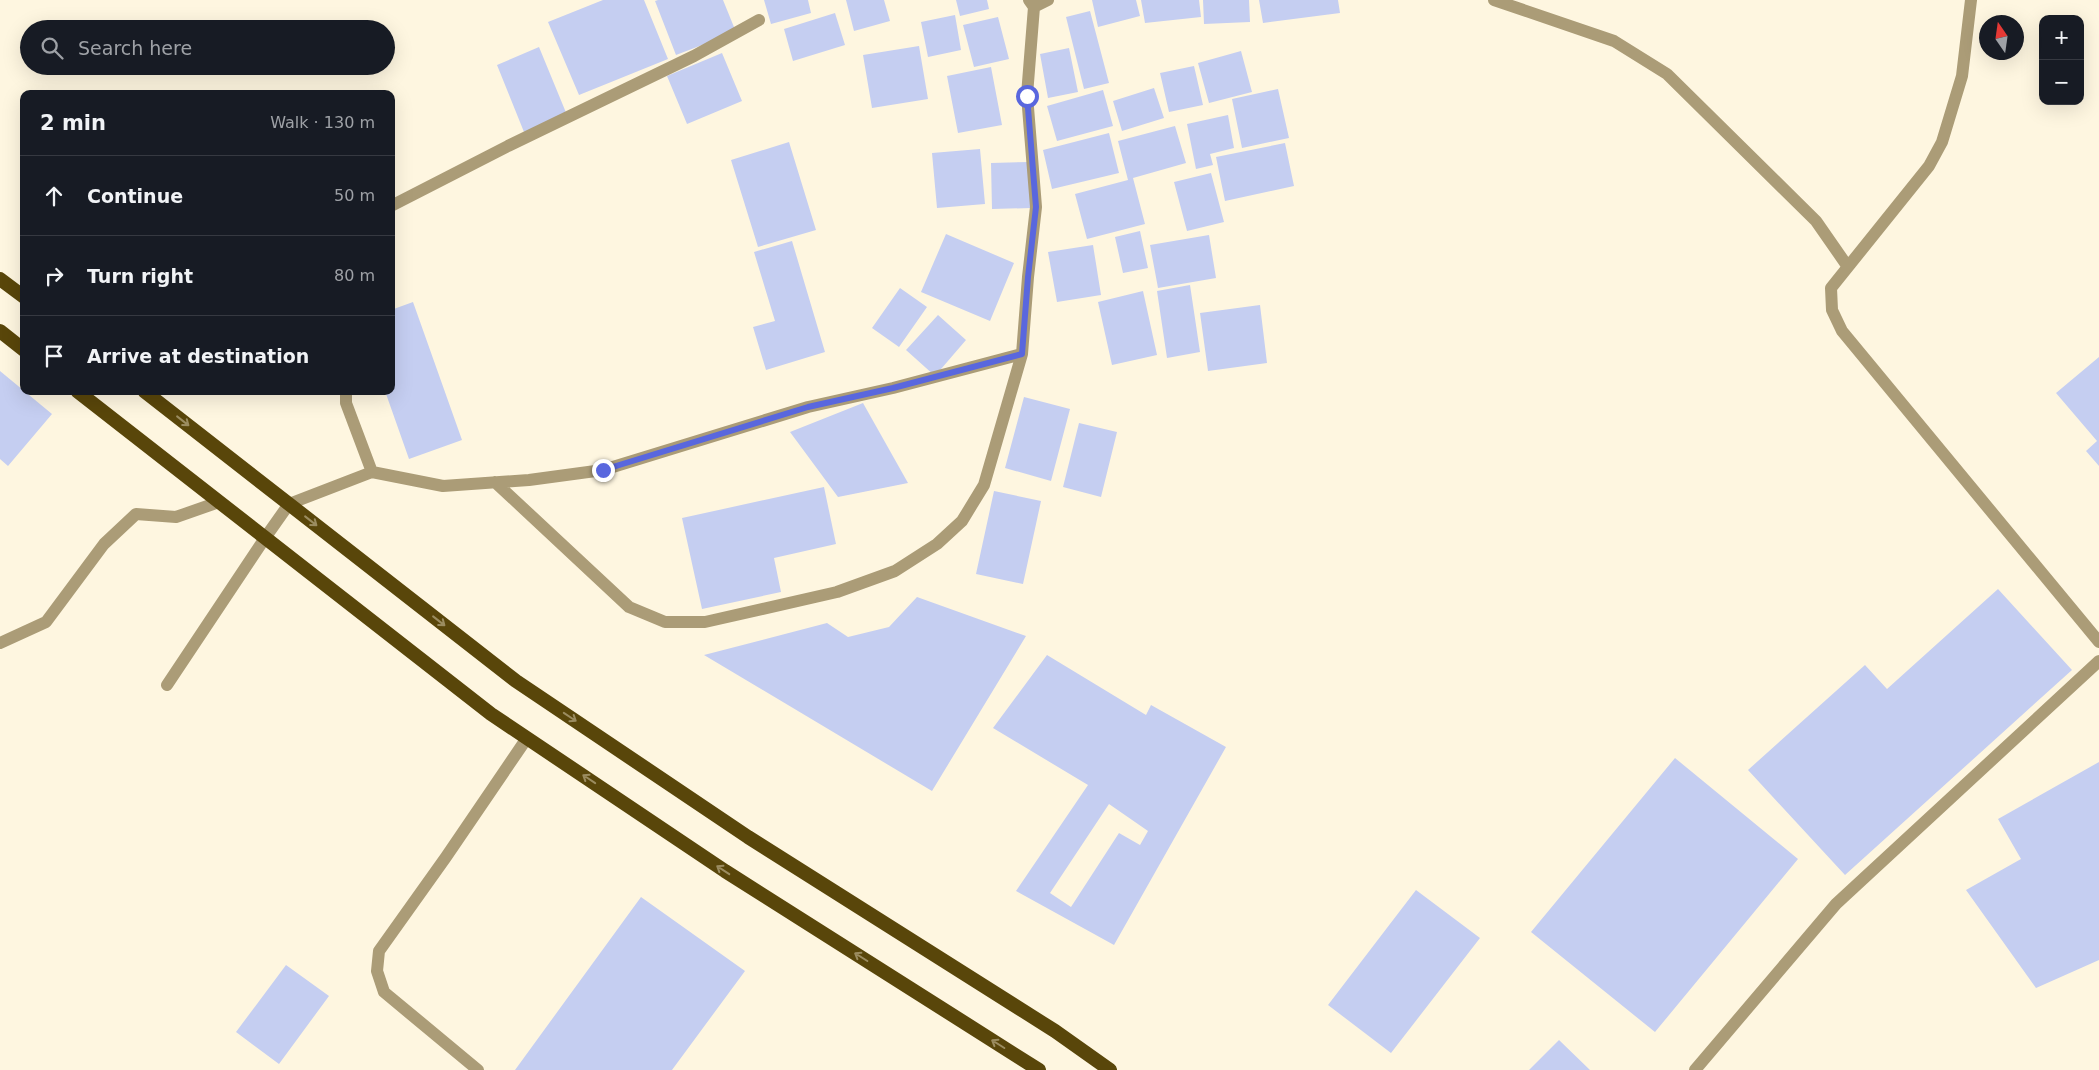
<!DOCTYPE html>
<meta charset="utf-8">
<style>
:root{--surface:#171b24;--page:#20242c;--text:#f1f3f6;--muted:#9ea1a6;--line:#363941}
body{margin:0;font-family:"DejaVu Sans",sans-serif;background:var(--page);color:var(--text)}
.controls{position:absolute;right:15px;top:15px;display:grid;overflow:hidden;border-radius:10px;box-shadow:0 5px 20px #0002}
.controls button{width:45px;height:45px;display:grid;place-items:center;padding:0;border:0;border-bottom:1px solid var(--line);background:var(--surface);color:var(--text);font:25px sans-serif}
.compass{position:absolute;left:1979px;top:15px;width:45px;height:45px;border-radius:50%;background:var(--surface);box-shadow:0 5px 20px #0002;rotate:347deg}
.stop{position:absolute;width:15px;height:15px;margin:-11px;border:4px solid #5967de;border-radius:50%;background:#fff}
.stop.end{background:#5967de;border-color:#fff;box-shadow:0 1px 5px #0008}
.list{margin:0;padding:0;list-style:none}
h2{display:flex;justify-content:space-between;align-items:center;height:65px;margin:0;padding:0 20px;font-size:21px}
h2 small{font-size:16px;font-weight:400;color:var(--muted)}
.list li{display:grid;grid-template-columns:32px 1fr auto;gap:15px;align-items:center;box-sizing:border-box;height:80px;padding:0 20px;border-top:1px solid var(--line)}
.list b{display:block;font-size:19px;white-space:nowrap}
.list em{font-size:16px;font-style:normal;color:var(--muted)}
.icon{flex:none;width:28px;height:28px;fill:none;stroke:currentColor;stroke-width:2;stroke-linecap:round;stroke-linejoin:round}
.map{position:relative;flex:none;width:2099px;height:1070px;overflow:hidden}
.search{position:absolute;background:var(--surface);box-shadow:0 5px 20px #0002;left:20px;top:20px;width:375px;height:55px;display:flex;align-items:center;gap:12px;box-sizing:border-box;padding:0 18px;border-radius:28px;color:var(--muted);font-size:19px}
.panel{position:absolute;background:var(--surface);box-shadow:0 5px 20px #0002;left:20px;top:90px;width:375px;height:305px;border-radius:10px}
.map>svg:first-child{display:block}
.building{fill:#c5cef1;fill-rule:evenodd}
.lines{fill:none;stroke-linecap:round;stroke-linejoin:round}
.service{stroke:#ab9c77;stroke-width:12}
.minor{stroke:#ab9c77;stroke-width:12}
.trunk{stroke:#59460a;stroke-width:14}
.oneway{stroke:#9b8c60}
.route{stroke:#5967de;stroke-width:6}
</style>
<div class="map">
<svg width="2099" height="1070" viewBox="0 0 2099 1070">
<rect width="100%" height="100%" fill="#fef6e0"/>
<path class="building" d="M603 0H644L668 59 579 95 548 22Z
M658 0H723L736 32 676 55 655 1Z
M764 0H808L811 13 771 24Z
M846 0H884L890 21 854 31Z
M956 0H987L989 9 960 16Z
M1092 0H1136L1140 16 1098 27Z
M1141 0H1199L1201 17 1145 23Z
M1203 0H1249L1250 22 1204 24Z
M1259 0H1338L1340 13 1263 23Z
M1090 11 1109 83 1084 89 1066 17Z
M835 13 845 45 793 61 784 29Z
M955 15 961 50 928 57 921 22Z
M998 17 1009 59 974 67 963 25Z
M919 46 928 99 872 108 863 55Z
M539 47 567 115 524 132 497 65Z
M1069 48 1078 92 1048 98 1040 54Z
M1241 51 1252 92 1209 103 1198 63Z
M722 53 742 101 687 124 667 76Z
M1194 66 1203 105 1169 112 1160 73Z
M991 67 1002 125 958 133 947 76Z
M1154 88 1164 118 1122 131 1113 101Z
M1278 89 1289 138 1242 148 1232 99Z
M1103 90 1113 126 1057 141 1047 106Z
M1228 115 1234 148 1210 154 1213 165 1196 169 1187 124Z
M1175 126 1186 163 1133 178 1145 224 1087 239 1075 194 1128 180 1118 141Z
M1109 133 1119 173 1052 189 1043 150Z
M789 142 816 230 758 247 731 160Z
M1285 143 1294 186 1225 201 1216 157Z
M980 149 985 204 937 208 932 153Z
M1030 162 1031 208 992 209 991 163Z
M1211 173 1224 222 1187 231 1174 182Z
M1140 231 1148 268 1123 273 1115 237Z
M946 234 1014 263 990 321 921 292Z
M1209 235 1216 278 1158 288 1150 245Z
M792 241 825 352 766 370 753 327 775 321 754 252Z
M1093 245 1101 295 1057 302 1048 252Z
M1190 285 1200 352 1167 358 1157 291Z
M900 288 927 307 899 347 872 328Z
M1143 291 1157 355 1112 365 1098 302Z
M413 302 462 440 409 459 385 391H391V310Z
M1260 305 1267 363 1208 371 1200 313Z
M938 315 966 340 935 376 906 350Z
M2099 357V466L2086 451 2097 441 2056 393Z
M0 371 52 414 8 466 0 459Z
M1024 397 1070 409 1051 481 1005 468Z
M863 403 908 483 838 497 790 432Z
M1079 423 1117 432 1101 497 1063 487Z
M824 487 836 544 774 558 781 592 702 609 682 518Z
M994 491 1041 501 1023 584 976 574Z
M1998 589 2072 670 1845 875 1748 770 1865 665 1887 689Z
M917 597 1026 636 932 791 704 655 827 623 848 637 889 627Z
M1047 655 1146 715 1151 705 1226 747 1114 945 1016 891 1088 785 993 728ZM1109 804 1148 831 1140 845 1119 833 1071 907 1050 893Z
M1675 758 1798 859 1655 1032 1531 932Z
M2099 762V960L2036 988 1966 890 2021 859 1998 819Z
M1416 890 1480 938 1391 1053 1328 1005Z
M641 897 745 971 672 1070H515Z
M286 965 329 996 279 1064 236 1032Z
M1559 1040 1590 1070H1529Z"/>
<g class="lines">
<path class="service" d="M0 643 46 622 104 544 136 514 176 517 219 502
M167 685 265 538
M478 1070 384 992 377 971 379 951 446 857 527 738"/>
<path class="minor" d="M1494 0 1614 41 1667 74 1816 221 1848 267
M1971 0 1962 76 1942 142 1929 166 1831 288 1832 310 1842 331 2099 642
M1034 7 1048 0
M391 206 508 146 694 56 759 20
M346 391V403L372 472
M495 482 629 607 665 622H705L837 592 895 571 937 544 962 521 984 485 1022 354
M265 538 289 504 372 472 443 486 529 480 603 470 808 407 893 388 1022 354 1028 277 1036 207 1027 95 1034 7 1029 0
M1695 1070 1836 904 2099 661"/>
<path class="trunk" d="M0 279 24 297
M0 331 24 350
M77 391 491 714 725 871 1039 1070
M144 391 516 681 748 837 1055 1031 1110 1070"/>
</g>
<defs><path id="oneway-shaft" d="M-6 0H5M1.5-3L5.5 0L1.5 3" fill="none" stroke-width="1.6" stroke-linecap="round" stroke-linejoin="round" transform="scale(1.25)"/></defs>
<g class="oneway">
<use href="#oneway-shaft" transform="translate(183 421) rotate(38)"/>
<use href="#oneway-shaft" transform="translate(311 521) rotate(38)"/>
<use href="#oneway-shaft" transform="translate(439 621) rotate(38)"/>
<use href="#oneway-shaft" transform="translate(570 717) rotate(34)"/>
<use href="#oneway-shaft" transform="translate(589 779) rotate(-146)"/>
<use href="#oneway-shaft" transform="translate(723 870) rotate(-147)"/>
<use href="#oneway-shaft" transform="translate(861 957) rotate(-148)"/>
<use href="#oneway-shaft" transform="translate(998 1044) rotate(-148)"/>
</g>
<g class="lines">
<path class="route" d="M603 470 808 407 893 388 1022 354 1028 277 1036 207 1027 96"/>
</g>
</svg>
<div class="controls">
<button>+</button>
<button>−</button>
</div>
<svg class="compass" viewBox="-18 -18 36 36"><path d="M0-13l5 13h-10z" fill="#e53935"/><path d="M0 13l5-13h-10z" fill="#9ea1a6"/></svg>
<div class="stop" style="left:1027px;top:96px"></div>
<div class="stop end" style="left:603px;top:470px"></div>
<div class="search"><svg class="icon" aria-label="search" viewBox="0 0 24 24"><circle cx="10" cy="10" r="6"/><path d="M15 15l6 6"/></svg>Search here</div>
<section class="panel">
<h2>2 min<small>Walk · 130 m</small></h2>
<ul class="list">
<li><svg class="icon" aria-label="ahead" viewBox="0 0 24 24"><path d="M12 20V5M6 11l6-6 6 6"/></svg><div><b>Continue</b></div><em>50 m</em></li>
<li><svg class="icon" aria-label="right" viewBox="0 0 24 24"><path d="M7 20v-9h11M14 6l5 5-5 5"/></svg><div><b>Turn right</b></div><em>80 m</em></li>
<li><svg class="icon" aria-label="arrive" viewBox="0 0 24 24"><path d="M6 21V4h12l-3 4 3 4H6"/></svg><div><b>Arrive at destination</b></div></li>
</ul>
</section>
</div>
